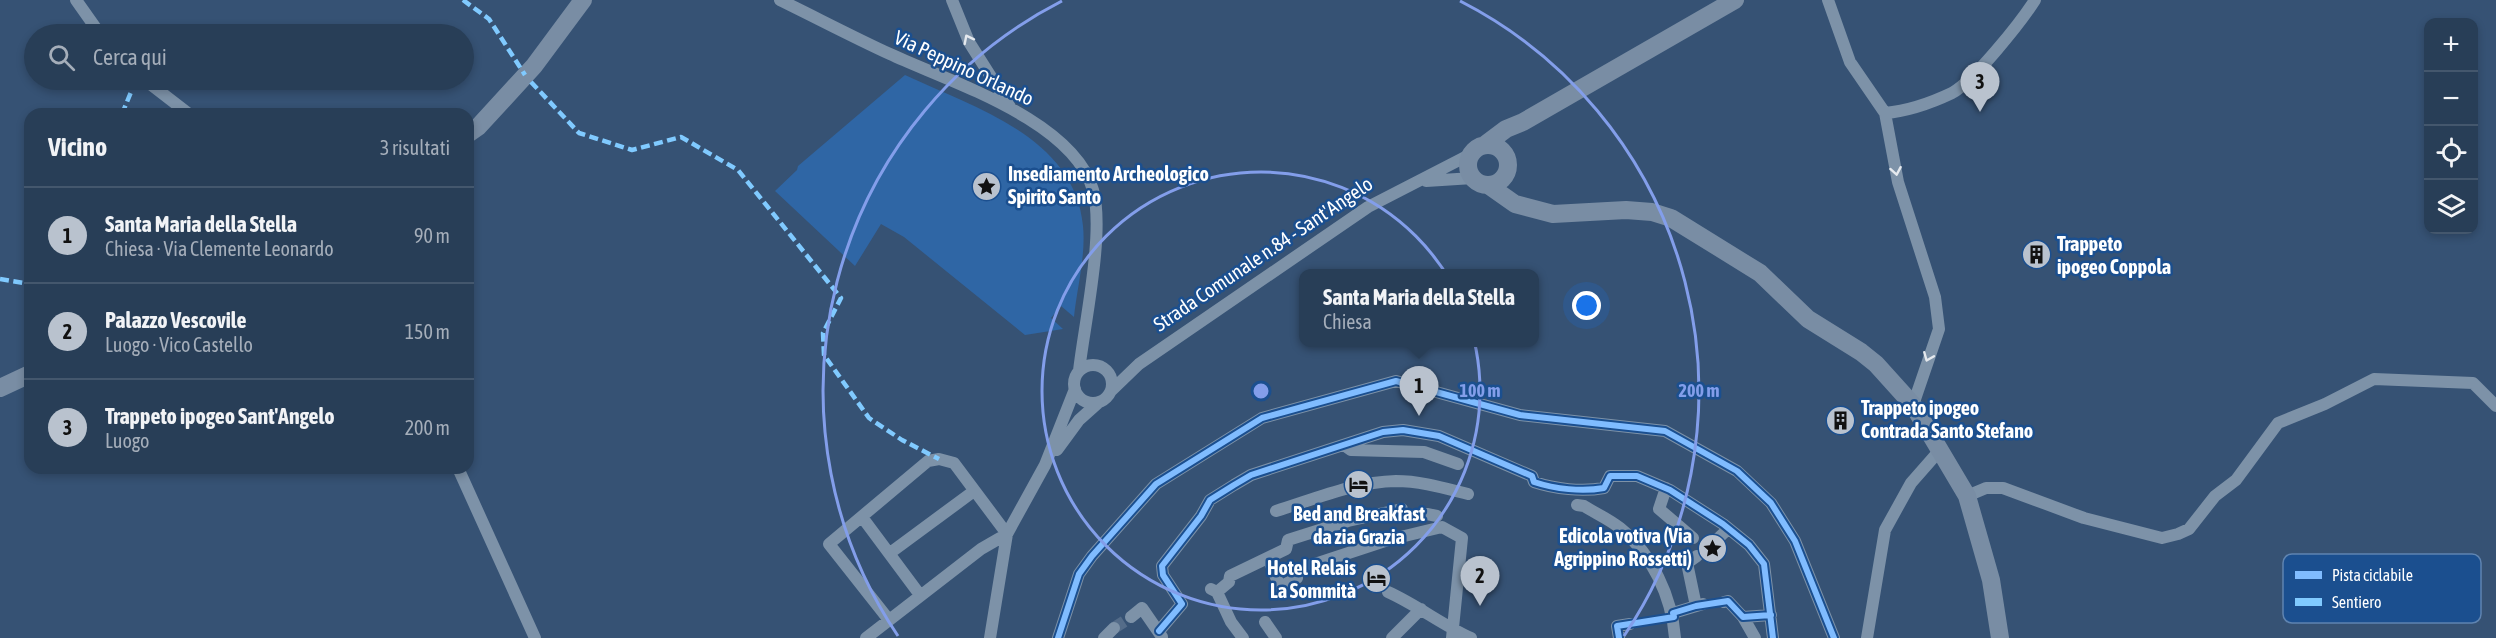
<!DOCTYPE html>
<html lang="it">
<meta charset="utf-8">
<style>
:root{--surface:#283e57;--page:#344961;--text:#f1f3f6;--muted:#a5aeba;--line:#44576d;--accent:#b9c2ce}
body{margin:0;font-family:"Asap Condensed",sans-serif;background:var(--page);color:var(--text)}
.controls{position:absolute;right:18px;top:18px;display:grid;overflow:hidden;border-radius:12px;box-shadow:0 3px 9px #0003}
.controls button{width:54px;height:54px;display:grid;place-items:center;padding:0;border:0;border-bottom:2px solid var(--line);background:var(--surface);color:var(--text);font:30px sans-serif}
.you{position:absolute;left:1587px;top:306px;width:21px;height:21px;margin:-15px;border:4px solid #fff;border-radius:50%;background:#1a73e8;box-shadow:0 0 0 9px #1a73e833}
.badge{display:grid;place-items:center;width:39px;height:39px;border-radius:50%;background:var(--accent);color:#111;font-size:20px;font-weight:700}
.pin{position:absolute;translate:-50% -50px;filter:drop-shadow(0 2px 3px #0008)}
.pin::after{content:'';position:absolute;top:32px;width:21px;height:18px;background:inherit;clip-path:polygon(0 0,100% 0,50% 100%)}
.popup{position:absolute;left:1299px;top:269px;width:240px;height:78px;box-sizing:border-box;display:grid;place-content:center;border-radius:12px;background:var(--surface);filter:drop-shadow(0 2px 4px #0005);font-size:20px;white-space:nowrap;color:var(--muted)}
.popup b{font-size:22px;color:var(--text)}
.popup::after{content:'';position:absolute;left:50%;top:100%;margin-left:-12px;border:12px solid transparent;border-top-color:var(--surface)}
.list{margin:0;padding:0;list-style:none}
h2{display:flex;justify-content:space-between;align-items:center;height:78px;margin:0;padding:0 24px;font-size:26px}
h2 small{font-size:20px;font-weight:400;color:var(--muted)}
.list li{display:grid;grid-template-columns:39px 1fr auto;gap:18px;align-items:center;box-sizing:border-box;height:96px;padding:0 24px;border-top:2px solid var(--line)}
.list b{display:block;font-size:22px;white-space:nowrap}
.list p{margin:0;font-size:20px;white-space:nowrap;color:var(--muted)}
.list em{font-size:20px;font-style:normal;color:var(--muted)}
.icon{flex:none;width:33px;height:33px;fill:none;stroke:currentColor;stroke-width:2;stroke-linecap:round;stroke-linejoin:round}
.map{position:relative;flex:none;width:2496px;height:638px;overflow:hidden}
.search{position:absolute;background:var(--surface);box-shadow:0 3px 9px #0003;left:24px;top:24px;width:450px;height:66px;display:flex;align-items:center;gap:15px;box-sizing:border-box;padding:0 21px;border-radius:33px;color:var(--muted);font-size:22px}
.panel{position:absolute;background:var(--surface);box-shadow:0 3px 9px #0003;left:24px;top:108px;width:450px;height:366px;border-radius:18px}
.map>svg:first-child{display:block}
.grass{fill:#2f66a5}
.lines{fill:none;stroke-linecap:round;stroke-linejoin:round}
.street-tunnel{stroke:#546c89;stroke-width:12;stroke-dasharray:12 6;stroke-linecap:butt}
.street{stroke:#7d92a8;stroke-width:12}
.secondary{stroke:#798da4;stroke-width:18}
.quiet{stroke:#80caff;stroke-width:4.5;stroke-dasharray:9 4.5;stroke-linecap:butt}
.cycleway-casing{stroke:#1b4f8f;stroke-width:10}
.cycleway{stroke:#80bcff;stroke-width:6}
.oneway{stroke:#e5e9ee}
.ring{fill:none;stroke:#839eea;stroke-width:3}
.labels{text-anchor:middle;stroke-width:5;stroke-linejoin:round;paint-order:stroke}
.street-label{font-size:20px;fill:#fff;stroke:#1b4f8f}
.poi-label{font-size:20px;font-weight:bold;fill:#fff;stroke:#1b4f8f;text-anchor:start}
.key{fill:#1b4f8f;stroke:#5f84b1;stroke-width:1.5}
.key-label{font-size:16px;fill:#fff}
.centre{fill:#839eea;stroke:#1b4f8f;stroke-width:3}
.ring-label{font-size:18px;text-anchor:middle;font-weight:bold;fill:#839eea;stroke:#1b4f8f;stroke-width:5;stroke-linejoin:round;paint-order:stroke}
</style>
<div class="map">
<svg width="2496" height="638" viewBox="0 0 2496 638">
<rect width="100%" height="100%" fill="#365274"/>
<path class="grass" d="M905 75C973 107 1075 137 1083 226 1086 255 1077 288 1074 317L1061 306 1051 318 1063 329 1025 335 904 237 881 224 855 266 775 191 797 170 798 166Z"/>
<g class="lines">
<path class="street-tunnel" d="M1114 628 1131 617"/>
<path class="street" d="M76 0 100 34
M780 0C817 18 853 37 890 54 950 82 1073 120 1093 190 1105 232 1084 326 1079 371
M952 0 969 42 1010 107
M1828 0 1850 62 1885 113 1898 182 1935 297 1939 329 1913 405
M145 80 189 114
M1885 113C1908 111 1931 103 1952 93 1974 81 2021 22 2035 0
M1426 181 1473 178
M1074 384a19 19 0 1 1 38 0a19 19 0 1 1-38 0Z
M1111 391 1139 364 1368 207 1471 154
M1344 445 1351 450 1424 452 1458 464
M1057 450 1079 420 1098 403
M458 468 535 638
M1666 488 1659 509 1693 538
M1967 496 1986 488H2003L2084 518 2162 538 2178 534 2189 529 2215 496 2236 480 2278 423 2325 404 2374 379 2473 383 2496 406
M1577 505 1584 506C1595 513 1609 519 1620 528 1652 554 1672 597 1675 638
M1276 511C1315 499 1354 482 1396 481 1420 481 1444 488 1468 494
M1427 514 1437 516
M862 517 920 595
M1709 547 1728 529
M890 553 974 491
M1268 558 1280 587 1297 578
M1312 565 1388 540 1442 527 1462 538 1452 638
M1211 589 1217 592 1229 582 1230 576 1286 549 1288 540 1348 521 1402 509
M1217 592 1231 622 1243 638
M1388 592C1417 605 1442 625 1471 638
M1724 602 1728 601 1743 617 1771 615
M1696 606 1687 563 1697 556
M1673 613 1703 604
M1131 617 1142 608 1162 637
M1743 617 1755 638
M1265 622 1276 638
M1159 631 1182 604 1163 575 1162 566 1201 516 1210 500 1234 485 1251 475 1383 432 1403 430 1439 436 1532 476 1534 482C1555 489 1582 492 1604 488L1610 476H1637L1670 490 1723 524 1749 545 1764 564 1773 638
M866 638 981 549 1007 534 954 463 939 459 928 461 829 544 889 620
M990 638 1007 534 1045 465 1075 389
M1058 638 1079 574 1092 556 1156 484 1262 418 1396 381 1520 415 1665 431 1737 471 1771 503 1795 541 1834 638
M1104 638 1114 628
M1392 638 1421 609
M1619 638 1617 626 1630 624
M1867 638 1885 530 1911 483 1940 450"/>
<path class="secondary" d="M468 134 478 127 534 66 583 0
M1486 144 1506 129 1523 122 1735 0
M1468 165a20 20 0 1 1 40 0a20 20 0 1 1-40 0Z
M1488 185 1515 204 1553 214 1626 210 1652 212 1671 218 1760 273 1808 319 1861 352 1876 364 1913 405 1967 496 1991 580 2000 638
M0 388 30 374"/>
<path class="quiet" d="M463 0 489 19 525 75
M531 82 579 133 632 150 681 137 738 170 841 298 823 333 824 355 869 418 902 440 939 459
M122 114 136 80
M0 279 30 284"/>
<defs>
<path id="cycleway" d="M1159 631 1182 604 1163 575 1162 566 1201 516 1210 500 1234 485 1251 475 1383 432 1403 430 1439 436 1532 476 1534 482C1555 489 1582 492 1604 488L1610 476H1637L1670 490 1723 524 1749 545 1764 564 1773 638
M1058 638 1079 574 1092 556 1156 484 1262 418 1396 381 1520 415 1665 431 1737 471 1771 503 1795 541 1834 638
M1619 638 1617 626 1674 617 1673 613 1696 606 1728 601 1743 617 1771 615"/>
</defs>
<use href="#cycleway" class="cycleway-casing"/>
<use href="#cycleway" class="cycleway"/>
</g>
<defs><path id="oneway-chevron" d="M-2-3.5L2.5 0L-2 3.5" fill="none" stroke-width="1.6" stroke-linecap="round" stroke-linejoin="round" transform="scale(1.5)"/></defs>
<g class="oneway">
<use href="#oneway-chevron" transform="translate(968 39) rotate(-117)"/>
<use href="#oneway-chevron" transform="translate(1896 171) rotate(80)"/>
<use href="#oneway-chevron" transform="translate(1928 357) rotate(112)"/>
</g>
<g class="ring">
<circle cx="1261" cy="391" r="219"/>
<path d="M898 636A438 438 0 0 1 1062 1M1460 1A438 438 0 0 1 1624 636"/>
</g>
<defs>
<symbol id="sight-disc" viewBox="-11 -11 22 22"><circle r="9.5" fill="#b9c2ce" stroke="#1b4f8f"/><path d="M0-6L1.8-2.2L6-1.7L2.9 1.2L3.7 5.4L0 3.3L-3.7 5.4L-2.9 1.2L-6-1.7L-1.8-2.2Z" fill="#111"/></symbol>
<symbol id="building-disc" viewBox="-11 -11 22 22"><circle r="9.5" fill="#b9c2ce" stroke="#1b4f8f"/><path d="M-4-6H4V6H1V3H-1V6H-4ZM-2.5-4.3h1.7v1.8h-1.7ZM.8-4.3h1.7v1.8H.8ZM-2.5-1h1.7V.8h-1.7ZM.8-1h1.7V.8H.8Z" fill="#111"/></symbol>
<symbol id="hotel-disc" viewBox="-11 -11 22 22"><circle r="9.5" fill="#b9c2ce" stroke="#1b4f8f"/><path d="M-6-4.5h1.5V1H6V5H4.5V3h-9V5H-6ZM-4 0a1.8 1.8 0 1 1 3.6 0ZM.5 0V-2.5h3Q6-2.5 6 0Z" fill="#111"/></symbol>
</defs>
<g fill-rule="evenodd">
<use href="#sight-disc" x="970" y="170" width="33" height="33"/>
<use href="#building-disc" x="2020" y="238" width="33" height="33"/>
<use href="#building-disc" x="1824" y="404" width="33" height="33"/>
<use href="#hotel-disc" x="1342" y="468" width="33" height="33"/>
<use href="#sight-disc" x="1696" y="532" width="33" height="33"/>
<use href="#hotel-disc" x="1360" y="562" width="33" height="33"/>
</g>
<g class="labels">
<g class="street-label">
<text transform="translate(964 68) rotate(25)" y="7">Via Peppino Orlando</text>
<text transform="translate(1263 254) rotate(-34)" y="7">Strada Comunale n.84 - Sant'Angelo</text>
</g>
<g class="poi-label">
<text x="1008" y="181">Insediamento Archeologico<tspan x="1008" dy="23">Spirito Santo</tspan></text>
<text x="2057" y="251">Trappeto<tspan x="2057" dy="23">ipogeo Coppola</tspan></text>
<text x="1861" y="415">Trappeto ipogeo<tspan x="1861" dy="23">Contrada Santo Stefano</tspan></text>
<text x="1359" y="521" text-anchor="middle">Bed and Breakfast<tspan x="1359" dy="23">da zia Grazia</tspan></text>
<text x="1692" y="543" text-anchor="end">Edicola votiva (Via<tspan x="1692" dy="23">Agrippino Rossetti)</tspan></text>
<text x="1356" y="575" text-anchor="end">Hotel Relais<tspan x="1356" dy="23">La Sommità</tspan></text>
</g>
</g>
<rect x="2283" y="554" width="198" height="69" rx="9" class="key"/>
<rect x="2295" y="571" width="27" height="8" fill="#80bcff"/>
<rect x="2295" y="598" width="27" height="8" fill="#80caff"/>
<g class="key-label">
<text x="2332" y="581">Pista ciclabile</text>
<text x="2332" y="608">Sentiero</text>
</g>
<circle cx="1261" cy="391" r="9" class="centre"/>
<g class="ring-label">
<text x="1480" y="397">100 m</text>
<text x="1699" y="397">200 m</text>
</g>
</svg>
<div class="controls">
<button>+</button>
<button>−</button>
<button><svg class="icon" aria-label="locate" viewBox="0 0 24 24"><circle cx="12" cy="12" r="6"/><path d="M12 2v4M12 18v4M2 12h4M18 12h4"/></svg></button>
<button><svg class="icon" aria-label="layers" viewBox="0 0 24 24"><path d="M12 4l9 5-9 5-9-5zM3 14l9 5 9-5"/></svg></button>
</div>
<div class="you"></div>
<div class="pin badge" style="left:1419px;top:416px">1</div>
<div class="popup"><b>Santa Maria della Stella</b>Chiesa</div>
<div class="pin badge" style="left:1480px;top:606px">2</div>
<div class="pin badge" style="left:1980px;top:112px">3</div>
<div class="search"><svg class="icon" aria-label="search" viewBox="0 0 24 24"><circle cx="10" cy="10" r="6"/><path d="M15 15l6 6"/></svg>Cerca qui</div>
<section class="panel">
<h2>Vicino<small>3 risultati</small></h2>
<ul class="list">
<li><span class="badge">1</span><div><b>Santa Maria della Stella</b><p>Chiesa · Via Clemente Leonardo</p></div><em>90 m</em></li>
<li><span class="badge">2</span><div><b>Palazzo Vescovile</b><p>Luogo · Vico Castello</p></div><em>150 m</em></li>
<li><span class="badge">3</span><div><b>Trappeto ipogeo Sant'Angelo</b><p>Luogo</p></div><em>200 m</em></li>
</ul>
</section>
</div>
